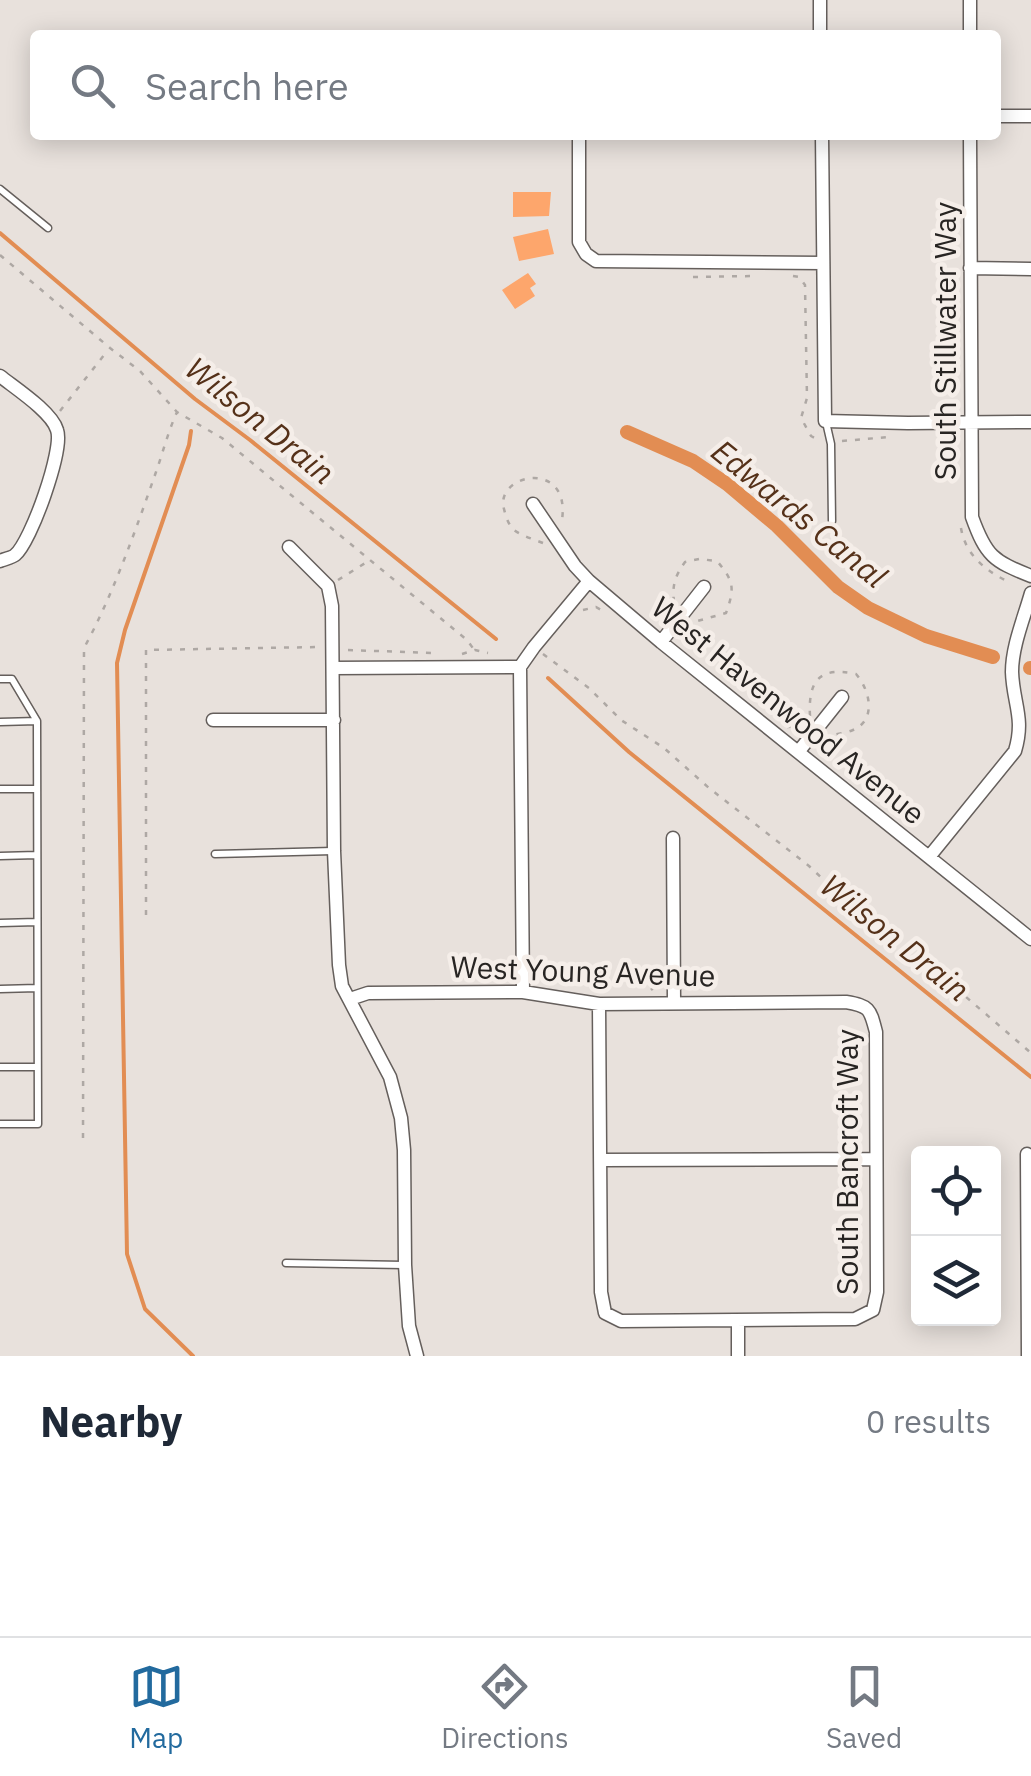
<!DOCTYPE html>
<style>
:root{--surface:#fff;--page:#f6f6f7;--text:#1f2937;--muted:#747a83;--line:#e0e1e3;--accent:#226a9e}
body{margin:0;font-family:"IBM Plex Sans",sans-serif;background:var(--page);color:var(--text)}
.controls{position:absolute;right:30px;bottom:30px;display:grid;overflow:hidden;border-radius:10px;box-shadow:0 5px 25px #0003}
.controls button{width:90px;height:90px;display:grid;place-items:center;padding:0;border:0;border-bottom:2px solid var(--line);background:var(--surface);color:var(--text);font:50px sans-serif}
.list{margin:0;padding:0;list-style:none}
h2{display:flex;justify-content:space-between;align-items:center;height:130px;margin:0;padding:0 40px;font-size:42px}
h2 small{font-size:32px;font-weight:400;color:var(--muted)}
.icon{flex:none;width:55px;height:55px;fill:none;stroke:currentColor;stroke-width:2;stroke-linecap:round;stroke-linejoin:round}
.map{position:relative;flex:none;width:1031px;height:1356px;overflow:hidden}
.search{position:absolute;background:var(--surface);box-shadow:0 5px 25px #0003;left:30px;right:30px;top:30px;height:110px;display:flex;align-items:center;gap:25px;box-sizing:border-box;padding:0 35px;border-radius:10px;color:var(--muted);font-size:38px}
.sheet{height:280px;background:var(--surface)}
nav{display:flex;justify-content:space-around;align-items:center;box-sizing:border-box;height:140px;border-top:2px solid var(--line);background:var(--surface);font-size:28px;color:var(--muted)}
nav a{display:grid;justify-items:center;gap:5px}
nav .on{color:var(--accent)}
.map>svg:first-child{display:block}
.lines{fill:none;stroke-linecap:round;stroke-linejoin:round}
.stream{stroke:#e28d53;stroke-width:4}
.canal{stroke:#e28d53;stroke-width:14}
.building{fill:#fda66c}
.lane-casing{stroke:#655f5c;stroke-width:9}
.street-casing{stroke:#655f5c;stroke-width:15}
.path{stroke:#aea8a4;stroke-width:2.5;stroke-dasharray:5 8;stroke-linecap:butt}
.lane{stroke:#fff;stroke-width:6}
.street{stroke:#fff;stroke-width:12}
.labels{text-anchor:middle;stroke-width:9;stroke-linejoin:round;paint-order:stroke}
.street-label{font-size:30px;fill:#282523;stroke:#f5eee9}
.water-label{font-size:32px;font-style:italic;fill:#553119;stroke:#f5eee9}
</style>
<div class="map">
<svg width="1031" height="1356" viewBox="0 0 1031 1356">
<rect width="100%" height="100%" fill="#e8e1dc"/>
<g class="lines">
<path class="stream" d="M0 233 195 399 250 440 496 639
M191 431 189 445 125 630 117 663 127 1254 145 1309 193 1356
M548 678 629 752 1031 1077"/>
<path class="canal" d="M627 432 693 461 727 484 777 526 838 587 868 608 926 636 993 657
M1030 668H1031"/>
</g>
<path class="building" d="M513 192H551L549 216 513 217Z
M548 229 554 254 519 261 513 237Z
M528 273 536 284 530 288 535 296 515 309 502 290Z"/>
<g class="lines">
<defs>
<path id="lane" d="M0 189 48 228
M826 422 831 444 832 521
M0 679H12L37 721 38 1124H0
M0 722 37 721
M0 789H37
M215 854 333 851
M0 856 37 855
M0 923 37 922
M0 989 37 988
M0 1067H37
M286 1263 404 1265"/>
<path id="street" d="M820 0V35
M970 0V35
M996 116H1031
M579 135V242L586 254 596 261 823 263
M822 135 825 421 908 423 1031 422
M970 135 972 517C986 556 993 561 1031 576
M970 268 1031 269
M0 376C15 388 52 412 57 430 64 449 31 542 15 555 13 557 2 560 0 561
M533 504 575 566 589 581 661 642 1031 939
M289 547 328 586 332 606 334 851 339 965 342 986 390 1077 401 1118 404 1150 405 1265 409 1326 417 1356
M661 642 704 587
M333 668 520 667
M213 720H334
M799 751 842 697
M673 838 674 1002
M929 857 1015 751C1025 718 1013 703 1012 672 1012 646 1024 618 1031 593
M523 992 520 667 534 647 589 581
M350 999 368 993 523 992 599 1004 846 1002C870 1006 870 1009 876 1032L877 1292 873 1310 855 1319 621 1321 605 1313 601 1292 599 1004
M1027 1154 1028 1356
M600 1160 876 1159
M738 1320V1356"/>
</defs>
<use href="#lane" class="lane-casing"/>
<use href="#street" class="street-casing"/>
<path class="path" d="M0 255 110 348 140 371 177 412 222 438 467 640 475 651
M793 276 799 277 805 285 807 398 801 418 811 436 820 441
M693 277 755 276
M60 411 108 350
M842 441 889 437
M961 528C965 553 983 569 1005 580
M543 543C533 539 522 536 514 530 508 524 506 517 504 509 494 474 571 458 562 520
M338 580 370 560
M674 602C672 585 675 576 685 562L699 559 717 561C734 581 735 588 726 613L694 622
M583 610 596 607 603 611
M687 630 688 646
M348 650 434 653
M462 654 475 650 488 653
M543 654 589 688 621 720 664 748 709 788 809 866 862 916 900 940 1031 1053
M810 716C808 681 819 666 856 674 870 690 877 720 853 730 846 733 836 734 829 736
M787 727 804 726
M823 742V753L826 757
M146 915V650L319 647
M651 990 656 985 660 970
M83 1138 84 648C113 595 136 529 156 472 163 452 168 432 177 412"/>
<use href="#lane" class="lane"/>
<use href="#street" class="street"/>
</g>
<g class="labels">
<g class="street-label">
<text transform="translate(946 341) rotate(-90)" y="10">South Stillwater Way</text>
<text transform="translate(788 711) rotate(39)" y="10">West Havenwood Avenue</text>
<text transform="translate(583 972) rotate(2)" y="10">West Young Avenue</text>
<text transform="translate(848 1162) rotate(-90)" y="10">South Bancroft Way</text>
</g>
<g class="water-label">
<text transform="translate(260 421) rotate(39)" y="11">Wilson Drain</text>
<text transform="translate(799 514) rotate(39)" y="11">Edwards Canal</text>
<text transform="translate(895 938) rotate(39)" y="11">Wilson Drain</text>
</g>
</g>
</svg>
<div class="controls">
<button><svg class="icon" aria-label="locate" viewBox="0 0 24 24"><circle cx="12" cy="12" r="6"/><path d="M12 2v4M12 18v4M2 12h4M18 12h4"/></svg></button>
<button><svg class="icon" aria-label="layers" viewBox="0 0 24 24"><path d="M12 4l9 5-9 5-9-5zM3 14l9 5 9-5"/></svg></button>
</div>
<div class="search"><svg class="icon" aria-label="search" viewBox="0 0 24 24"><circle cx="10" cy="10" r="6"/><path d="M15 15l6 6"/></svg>Search here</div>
</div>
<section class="sheet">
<h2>Nearby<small>0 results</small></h2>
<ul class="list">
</ul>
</section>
<nav>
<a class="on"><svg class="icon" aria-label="map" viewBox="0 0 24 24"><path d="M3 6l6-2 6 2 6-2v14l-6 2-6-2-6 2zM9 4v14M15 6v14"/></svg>Map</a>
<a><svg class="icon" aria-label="directions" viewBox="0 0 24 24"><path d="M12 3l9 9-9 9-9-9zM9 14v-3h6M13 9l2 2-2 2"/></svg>Directions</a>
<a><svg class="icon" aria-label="saved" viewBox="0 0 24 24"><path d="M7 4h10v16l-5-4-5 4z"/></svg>Saved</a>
</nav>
